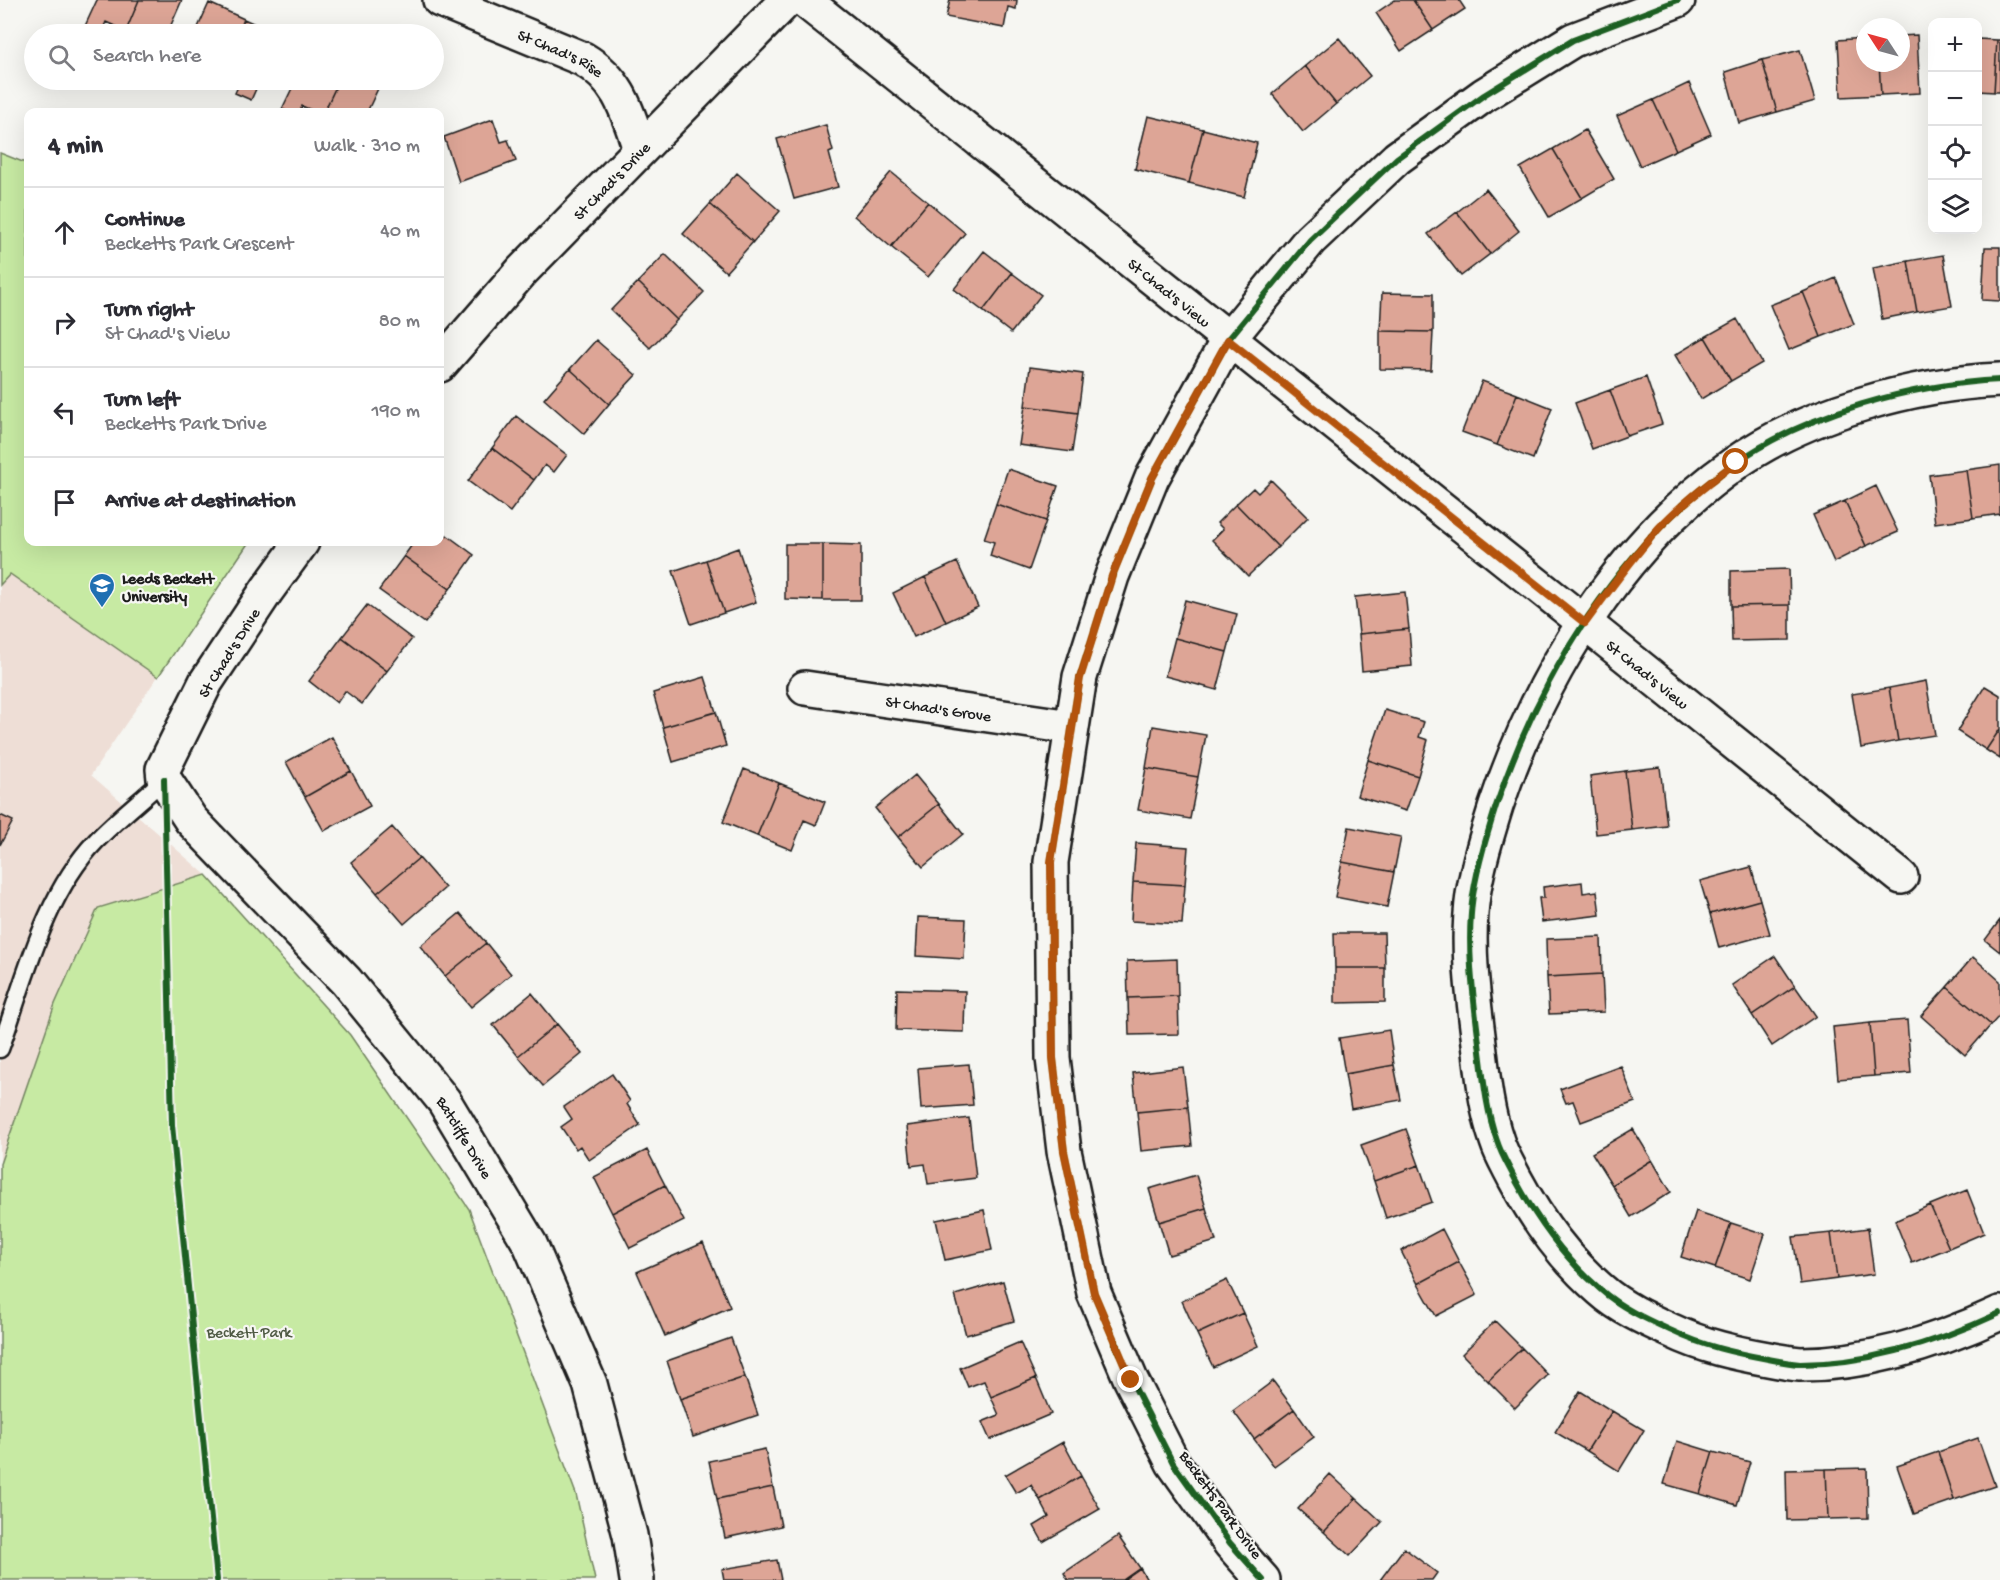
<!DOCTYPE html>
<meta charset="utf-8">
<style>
:root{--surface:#fff;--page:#f2f2f3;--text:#2b2b33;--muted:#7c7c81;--line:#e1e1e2}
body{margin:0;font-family:"Gochi Hand",sans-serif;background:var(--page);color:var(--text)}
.controls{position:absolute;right:18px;top:18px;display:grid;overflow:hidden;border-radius:12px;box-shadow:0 6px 24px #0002}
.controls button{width:54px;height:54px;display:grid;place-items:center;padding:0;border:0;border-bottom:2px solid var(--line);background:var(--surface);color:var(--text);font:30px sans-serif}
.compass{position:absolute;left:1856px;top:18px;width:54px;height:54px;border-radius:50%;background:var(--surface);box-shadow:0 6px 24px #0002;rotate:306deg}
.stop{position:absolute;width:18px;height:18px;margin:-14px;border:4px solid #b45309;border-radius:50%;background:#fff}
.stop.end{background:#b45309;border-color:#fff;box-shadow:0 2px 6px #0008}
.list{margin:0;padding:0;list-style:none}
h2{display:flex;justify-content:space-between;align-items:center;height:78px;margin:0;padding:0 24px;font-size:26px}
h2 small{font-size:20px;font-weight:400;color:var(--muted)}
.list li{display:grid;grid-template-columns:39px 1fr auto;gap:18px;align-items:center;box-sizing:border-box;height:90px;padding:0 24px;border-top:2px solid var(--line)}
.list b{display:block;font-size:22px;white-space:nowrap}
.list p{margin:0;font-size:20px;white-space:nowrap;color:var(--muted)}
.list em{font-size:20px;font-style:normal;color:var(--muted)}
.icon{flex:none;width:33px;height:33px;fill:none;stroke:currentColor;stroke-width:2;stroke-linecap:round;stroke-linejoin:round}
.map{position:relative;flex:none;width:2000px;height:1580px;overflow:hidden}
.search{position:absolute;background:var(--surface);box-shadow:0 6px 24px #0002;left:24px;top:24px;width:420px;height:66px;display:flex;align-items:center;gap:15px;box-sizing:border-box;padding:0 21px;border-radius:33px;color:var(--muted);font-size:22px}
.panel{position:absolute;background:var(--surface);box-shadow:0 6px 24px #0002;left:24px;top:108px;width:420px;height:438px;border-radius:12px}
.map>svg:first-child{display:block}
.built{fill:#eeded6}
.green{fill:#c7eaa3;stroke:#728360;stroke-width:1.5}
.building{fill:#dda596;stroke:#1c1c1c;stroke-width:1.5}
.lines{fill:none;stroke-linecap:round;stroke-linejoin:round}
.service-casing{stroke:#1c1c1c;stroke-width:21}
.minor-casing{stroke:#1c1c1c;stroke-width:38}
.service{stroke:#f6f6f2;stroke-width:16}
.minor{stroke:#f6f6f2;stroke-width:33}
.cycleway-casing{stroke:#f6f6f2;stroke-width:10}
.cycleway{stroke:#1b5e20;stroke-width:6}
.route{stroke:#b45309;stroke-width:8}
.labels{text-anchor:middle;stroke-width:4.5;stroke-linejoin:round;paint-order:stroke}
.street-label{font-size:16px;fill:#1c1c1c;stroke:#f6f6f2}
.poi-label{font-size:16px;font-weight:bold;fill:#1c1c1c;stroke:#f6f6f2;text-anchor:start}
.park-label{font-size:16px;fill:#4f5a44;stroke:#f6f6f2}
</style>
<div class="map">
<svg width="2000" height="1580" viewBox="0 0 2000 1580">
<rect width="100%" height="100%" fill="#f6f6f2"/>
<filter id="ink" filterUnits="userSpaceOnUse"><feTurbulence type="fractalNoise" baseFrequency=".0167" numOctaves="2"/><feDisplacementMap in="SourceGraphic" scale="12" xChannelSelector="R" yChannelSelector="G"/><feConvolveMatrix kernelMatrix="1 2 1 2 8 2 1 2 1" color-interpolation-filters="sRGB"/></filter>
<g filter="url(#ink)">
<path class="built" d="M0 153 28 164V542H249L91 775 206 875 98 908 55 1004 0 1164Z"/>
<path class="green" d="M0 153 28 164V542H249L158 677 10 574 0 585Z
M206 875 350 1035 469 1209 576 1494 595 1580H0V1164L55 1004 98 908Z"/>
<path class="building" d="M97 0H139L126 31 106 22 101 33 85 26Z
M139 0H182L167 34H134L126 31Z
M950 0H1017L1016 9 1008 7 1004 28 946 17Z
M1395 0H1413L1433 30 1401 51 1376 13Z
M1413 0H1459L1465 9 1433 30Z
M209 3 244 19 238 34H195Z
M244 19 264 28 280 34H238Z
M1917 35 1920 93 1881 95 1879 63H1901V36Z
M1339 38 1370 76 1336 104 1305 66Z
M1865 38V63H1879L1881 95 1841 97 1838 40Z
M1978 39 1997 40 1994 92 1978 91Z
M1997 40H2000V92H1994Z
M1800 50 1815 101 1777 112 1762 60Z
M1762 60 1777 112 1739 123 1725 72Z
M1305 66 1336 104 1303 132 1272 94Z
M234 80H260L251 100 235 93 240 82Z
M296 80H339L324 112H316L302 106 300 112H289L282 109Z
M339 80H382L367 112H324Z
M1689 83 1711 134 1676 150 1653 100Z
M1653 100 1676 150 1640 166 1617 116Z
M1148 116 1203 129 1189 183 1135 169Z
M493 119 501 142 508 140 516 161 459 182 444 137Z
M826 125 833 151 829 153 838 187 794 199 777 139Z
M1203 129 1257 143 1244 197 1189 183Z
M1585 130 1614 179 1582 198 1553 149Z
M1553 149 1582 198 1549 217 1520 168Z
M891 172 928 202 891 247 854 216Z
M737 173 780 211 753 242 710 204Z
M1486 189 1519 231 1490 254 1457 212Z
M928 202 965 233 928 277 891 247Z
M710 204 753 242 726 272 683 234Z
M1457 212 1490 254 1461 276 1428 234Z
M1985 247H2000V301L1982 300Z
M984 251 1012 273 983 311 954 289Z
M665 254 704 292 677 320 638 282Z
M1943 255 1952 306 1917 312 1908 261Z
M1908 261 1917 312 1882 319 1873 268Z
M1012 273 1041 295 1011 333 983 311Z
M1836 278 1854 324 1821 337 1803 292Z
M638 282 677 320 650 348 611 310Z
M1803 292 1821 337 1789 350 1770 305Z
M1382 293 1433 294V332L1380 331Z
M1737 319 1762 363 1731 381 1705 337Z
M1380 331 1433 332 1431 370 1380 369Z
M1705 337 1731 381 1701 399 1675 355Z
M596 340 636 375 609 404 570 369Z
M1030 367 1083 374 1078 413 1025 406Z
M570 369 609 404 584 434 544 399Z
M1646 377 1662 424 1627 436 1610 390Z
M1482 381 1517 394 1497 445 1462 432Z
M1610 390 1627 436 1592 449 1575 403Z
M1517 394 1552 408 1533 459 1497 445Z
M1025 406 1078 413 1072 452 1019 445Z
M516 416 567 455 554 472 545 465 534 480 492 448Z
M492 448 534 480 510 512 468 481Z
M2000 465V514L1973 518 1966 470Z
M1008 469 1058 486 1046 521 996 504Z
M1966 470 1973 518 1935 523 1929 475Z
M1271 480 1308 517 1278 547 1236 504 1253 488 1258 493Z
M1876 486 1898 532 1866 546 1845 501Z
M1845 501 1866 546 1834 562 1813 515Z
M996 504 1046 521 1029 570 990 556 994 542 984 539Z
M1236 504 1278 547 1248 576 1212 540 1223 529 1217 523Z
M440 530 474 555 450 589 404 556 414 542H440Z
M785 544H823V600L785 599Z
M823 544 861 545V600H823Z
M738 548 756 602 724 613 706 560Z
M404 556 450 589 425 623 379 590Z
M706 560 724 613 691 624 673 571Z
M957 562 978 607 946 622 925 577Z
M1789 569 1790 605 1731 606V571Z
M925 577 946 622 914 637 893 593Z
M1405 592 1409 629 1359 634 1355 597Z
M1185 600 1237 614 1227 652 1175 638Z
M367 605 412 639 387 671 342 637Z
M1790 605V640L1732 641 1731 606Z
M1409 629 1412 666 1362 671 1359 634Z
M342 637 387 671 362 704 345 691 337 703 309 681Z
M1175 638 1227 652 1217 690 1165 676Z
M705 677 716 712 663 727 653 693Z
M1926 681 1935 735 1898 741 1889 688Z
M1985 686 2000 695V729L1986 750 1957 731Z
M1889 688 1898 741 1861 748 1852 694Z
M1385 710 1424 722 1419 737 1428 740 1418 776 1368 760Z
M716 712 726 746 673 762 663 727Z
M1153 726 1206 735 1198 777 1146 768Z
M2000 729V759L1986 750Z
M332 737 351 771 305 797 286 762Z
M1368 760 1418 776 1406 811 1357 796Z
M1660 767 1667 826 1632 830 1625 771Z
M1146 768 1198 777 1190 819 1138 810Z
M744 769 779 783 757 836 723 822Z
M351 771 370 806 324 831 305 797Z
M1625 771 1632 830 1596 834 1590 776Z
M915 775 939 804 898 837 875 808Z
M779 783 825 802 816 825 804 820 792 850 757 836Z
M939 804 963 834 923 867 898 837Z
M0 815 13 821 0 845Z
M392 827 419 858 377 893 351 862Z
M1349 827 1401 837 1394 872 1342 862Z
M1136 843 1188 847 1185 885 1133 882Z
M419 858 445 888 404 924 377 893Z
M1342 862 1394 872 1387 907 1335 897Z
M1751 867 1760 900 1710 914 1700 881Z
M1133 882 1185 885 1182 924 1131 921Z
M1582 882 1583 893 1597 891 1600 915 1542 922 1539 898H1544L1543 887Z
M1760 900 1770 934 1719 948 1710 914Z
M460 913 486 943 445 976 420 946Z
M918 917 966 919 964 959 916 956Z
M2000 920V952L1985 940Z
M1334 933H1384L1385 968H1335Z
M1601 937 1602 974 1547 977 1546 939Z
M486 943 511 974 471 1007 445 976Z
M1775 956 1795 986 1752 1015 1732 985Z
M1973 957 2000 981V1015L1991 1025 1947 987Z
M1177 959 1178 996 1128 998 1127 961Z
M1335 968H1385V1002L1335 1003Z
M1602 974 1604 1012 1549 1014 1547 977Z
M1795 986 1816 1016 1772 1046 1752 1015Z
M1947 987 1991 1025 1965 1055 1921 1016Z
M897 989 965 991 964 1032 896 1030Z
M532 993 557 1024 518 1056 493 1025Z
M1178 996 1179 1034 1129 1035 1128 998Z
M1907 1020 1911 1073 1874 1076 1870 1023Z
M1870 1023 1874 1076 1838 1079 1833 1027Z
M557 1024 582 1054 543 1086 518 1056Z
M1389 1030 1394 1065 1345 1074 1339 1038Z
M969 1064 973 1105 921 1109 918 1068Z
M1394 1065 1401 1100 1351 1109 1345 1074Z
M1621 1066 1635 1102 1581 1122 1573 1101 1566 1103 1560 1089Z
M1183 1067 1188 1107 1137 1112 1133 1073Z
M612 1074 630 1101 627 1104 640 1125 589 1160 580 1146 576 1149 561 1127 572 1119 564 1107Z
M1188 1107 1192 1146 1141 1151 1137 1112Z
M969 1118 976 1178 928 1184 925 1164 911 1166 907 1126Z
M1406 1129 1419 1165 1374 1181 1361 1145Z
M1633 1129 1652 1160 1612 1185 1592 1153Z
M647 1150 665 1185 612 1213 594 1177Z
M1652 1160 1671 1192 1631 1217 1612 1185Z
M1419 1165 1432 1202 1386 1218 1374 1181Z
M1196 1175 1206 1208 1159 1222 1149 1189Z
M665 1185 684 1221 630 1248 612 1213Z
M1967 1190 1984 1233 1949 1248 1930 1205Z
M1930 1205 1949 1248 1912 1263 1895 1221Z
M1206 1208 1216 1241 1169 1255 1159 1222Z
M984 1210 992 1250 945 1260 936 1220Z
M1696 1211 1731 1223 1715 1268 1681 1257Z
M1731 1223 1765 1234 1750 1279 1715 1268Z
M1868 1228 1874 1274 1837 1279 1831 1233Z
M1442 1229 1459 1262 1418 1284 1401 1251Z
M1831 1233 1837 1279 1800 1284 1793 1237Z
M703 1243 730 1307 665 1336 637 1272Z
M1459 1262 1477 1295 1436 1316 1418 1284Z
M1227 1280 1243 1313 1197 1334 1182 1301Z
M1003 1281 1014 1321 966 1335 955 1295Z
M1243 1313 1258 1346 1213 1367 1197 1334Z
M1495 1321 1522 1348 1488 1381 1462 1354Z
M731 1338 745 1377 680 1399 667 1361Z
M1020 1342 1036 1378 991 1397 984 1381 968 1387 960 1368Z
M1522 1348 1548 1375 1515 1408 1488 1381Z
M745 1377 758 1415 693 1437 680 1399Z
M1036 1378 1051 1414 990 1440 982 1422 999 1415 991 1397Z
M1273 1381 1294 1409 1254 1439 1233 1411Z
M1580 1391 1612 1411 1587 1451 1555 1432Z
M1294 1409 1314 1437 1274 1466 1254 1439Z
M1612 1411 1644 1430 1619 1471 1587 1451Z
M1978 1438 1995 1486 1954 1500 1938 1452Z
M1677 1441 1713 1452 1700 1494 1664 1484Z
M1063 1442 1081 1476 1040 1500 1031 1485 1016 1493 1005 1475Z
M765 1449 773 1487 717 1499 709 1461Z
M1713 1452 1750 1462 1737 1505 1700 1494Z
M1938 1452 1954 1500 1914 1514 1897 1466Z
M1867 1468 1868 1518 1828 1519 1826 1469Z
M1826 1469 1828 1519 1787 1520 1786 1470Z
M1330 1474 1356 1498 1324 1532 1298 1509Z
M1081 1476 1100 1509 1043 1542 1034 1526 1049 1517 1040 1500Z
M773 1487 781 1526 725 1538 717 1499Z
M1356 1498 1382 1522 1350 1556 1324 1532Z
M1118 1536 1140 1568 1123 1580H1068L1064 1573Z
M1404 1548 1437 1573 1432 1580H1380Z
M777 1560 781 1580H724L722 1569Z
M1140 1568 1147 1580H1123Z"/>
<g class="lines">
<defs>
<path id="service" d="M0 1049C25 980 44 895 96 841 117 819 142 800 164 779"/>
<g id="minor">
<path id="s1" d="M440 0 583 59C620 81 627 111 640 149"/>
<path id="s2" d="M804 0 1585 623 1901 877"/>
<path id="s3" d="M440 365 522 271 787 0"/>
<path d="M2000 380C1913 384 1806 413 1734 464 1619 545 1540 675 1496 806 1487 835 1478 864 1473 895 1466 943 1473 995 1479 1043 1483 1076 1486 1110 1497 1141 1501 1154 1509 1167 1515 1179 1537 1220 1565 1259 1601 1290 1621 1308 1648 1320 1672 1331 1703 1346 1735 1353 1768 1359 1778 1361 1789 1363 1800 1364 1869 1364 1938 1342 2000 1313"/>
<path id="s4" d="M302 542 267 590 206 682 163 769 164 779 191 820 346 981 444 1101 530 1244 590 1384 630 1535 637 1580"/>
<path id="s5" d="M805 688 1071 727"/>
<path d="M1263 1580 1230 1543 1173 1463 1131 1380 1094 1293 1064 1151 1053 1058 1051 862 1080 677 1112 576 1152 478 1228 340 1310 240 1397 158 1484 95 1573 40 1678 0"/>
</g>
</defs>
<use href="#service" class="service-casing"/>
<use href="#minor" class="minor-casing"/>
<use href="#service" class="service"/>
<use href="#minor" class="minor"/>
<defs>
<path id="cycleway" d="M2000 380C1913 384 1806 413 1734 464 1619 545 1540 675 1496 806 1487 835 1478 864 1473 895 1466 943 1473 995 1479 1043 1483 1076 1486 1110 1497 1141 1501 1154 1509 1167 1515 1179 1537 1220 1565 1259 1601 1290 1621 1308 1648 1320 1672 1331 1703 1346 1735 1353 1768 1359 1778 1361 1789 1363 1800 1364 1869 1364 1938 1342 2000 1313
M164 779 172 1125 217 1580
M1263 1580 1230 1543 1173 1463 1131 1380 1094 1293 1064 1151 1053 1058 1051 862 1080 677 1112 576 1152 478 1228 340 1310 240 1397 158 1484 95 1573 40 1678 0"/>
</defs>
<use href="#cycleway" class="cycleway-casing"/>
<use href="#cycleway" class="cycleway"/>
</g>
</g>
<g class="lines" filter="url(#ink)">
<path class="route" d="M1131 1380 1094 1293 1064 1151 1053 1058 1051 862 1080 678 1112 576 1152 478 1228 340 1585 623C1609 590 1632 558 1659 528 1682 503 1710 483 1736 462"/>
</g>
<defs>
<symbol id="university-pin" viewBox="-11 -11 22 30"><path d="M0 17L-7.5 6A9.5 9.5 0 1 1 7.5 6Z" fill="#1f6fb2" stroke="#f6f6f2"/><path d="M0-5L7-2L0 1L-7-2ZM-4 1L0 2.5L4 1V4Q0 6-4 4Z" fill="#fff"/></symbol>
</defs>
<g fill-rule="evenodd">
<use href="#university-pin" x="87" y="571" width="30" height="40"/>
</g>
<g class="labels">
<g class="street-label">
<text dy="6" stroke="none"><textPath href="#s1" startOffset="132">St Chad's Rise</textPath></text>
<text dy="6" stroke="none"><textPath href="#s3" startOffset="252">St Chad's Drive</textPath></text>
<text dy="6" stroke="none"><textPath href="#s2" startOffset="468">St Chad's View</textPath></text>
<text transform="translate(228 652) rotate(-58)" y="6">St Chad's Drive</text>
<text dy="6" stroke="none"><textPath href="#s2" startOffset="1080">St Chad's View</textPath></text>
<text dy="6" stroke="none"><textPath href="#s5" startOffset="135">St Chad's Grove</textPath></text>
<text dy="6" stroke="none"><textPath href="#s4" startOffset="746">Batcliffe Drive</textPath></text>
<text transform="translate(1222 1504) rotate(54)" y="6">Becketts Park Drive</text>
</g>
<g class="poi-label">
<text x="122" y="583">Leeds Beckett<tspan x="122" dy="18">University</tspan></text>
</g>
<g class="park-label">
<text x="249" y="1337">Beckett Park</text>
</g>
</g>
</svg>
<div class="controls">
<button>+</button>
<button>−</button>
<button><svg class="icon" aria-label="locate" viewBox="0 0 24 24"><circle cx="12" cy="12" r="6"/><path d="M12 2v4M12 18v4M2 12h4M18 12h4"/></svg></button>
<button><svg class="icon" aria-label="layers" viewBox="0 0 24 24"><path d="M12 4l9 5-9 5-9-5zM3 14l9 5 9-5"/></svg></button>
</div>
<svg class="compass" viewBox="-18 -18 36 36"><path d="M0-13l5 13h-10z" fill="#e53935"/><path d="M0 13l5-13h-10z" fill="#7c7c81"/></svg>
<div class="stop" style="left:1736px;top:462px"></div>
<div class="stop end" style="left:1131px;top:1380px"></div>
<div class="search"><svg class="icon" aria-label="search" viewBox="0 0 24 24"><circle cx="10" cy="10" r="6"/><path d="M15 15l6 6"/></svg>Search here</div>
<section class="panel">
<h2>4 min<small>Walk · 310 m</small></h2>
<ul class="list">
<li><svg class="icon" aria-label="ahead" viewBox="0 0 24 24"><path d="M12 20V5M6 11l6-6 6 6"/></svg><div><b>Continue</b><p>Becketts Park Crescent</p></div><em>40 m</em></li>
<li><svg class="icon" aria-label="right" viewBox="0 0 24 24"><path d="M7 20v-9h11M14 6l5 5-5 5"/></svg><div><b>Turn right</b><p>St Chad's View</p></div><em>80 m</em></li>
<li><svg class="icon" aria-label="left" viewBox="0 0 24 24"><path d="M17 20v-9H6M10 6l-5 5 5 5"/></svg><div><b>Turn left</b><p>Becketts Park Drive</p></div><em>190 m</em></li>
<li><svg class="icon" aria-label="arrive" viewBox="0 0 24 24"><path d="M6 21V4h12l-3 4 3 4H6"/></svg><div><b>Arrive at destination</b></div></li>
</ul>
</section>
</div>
